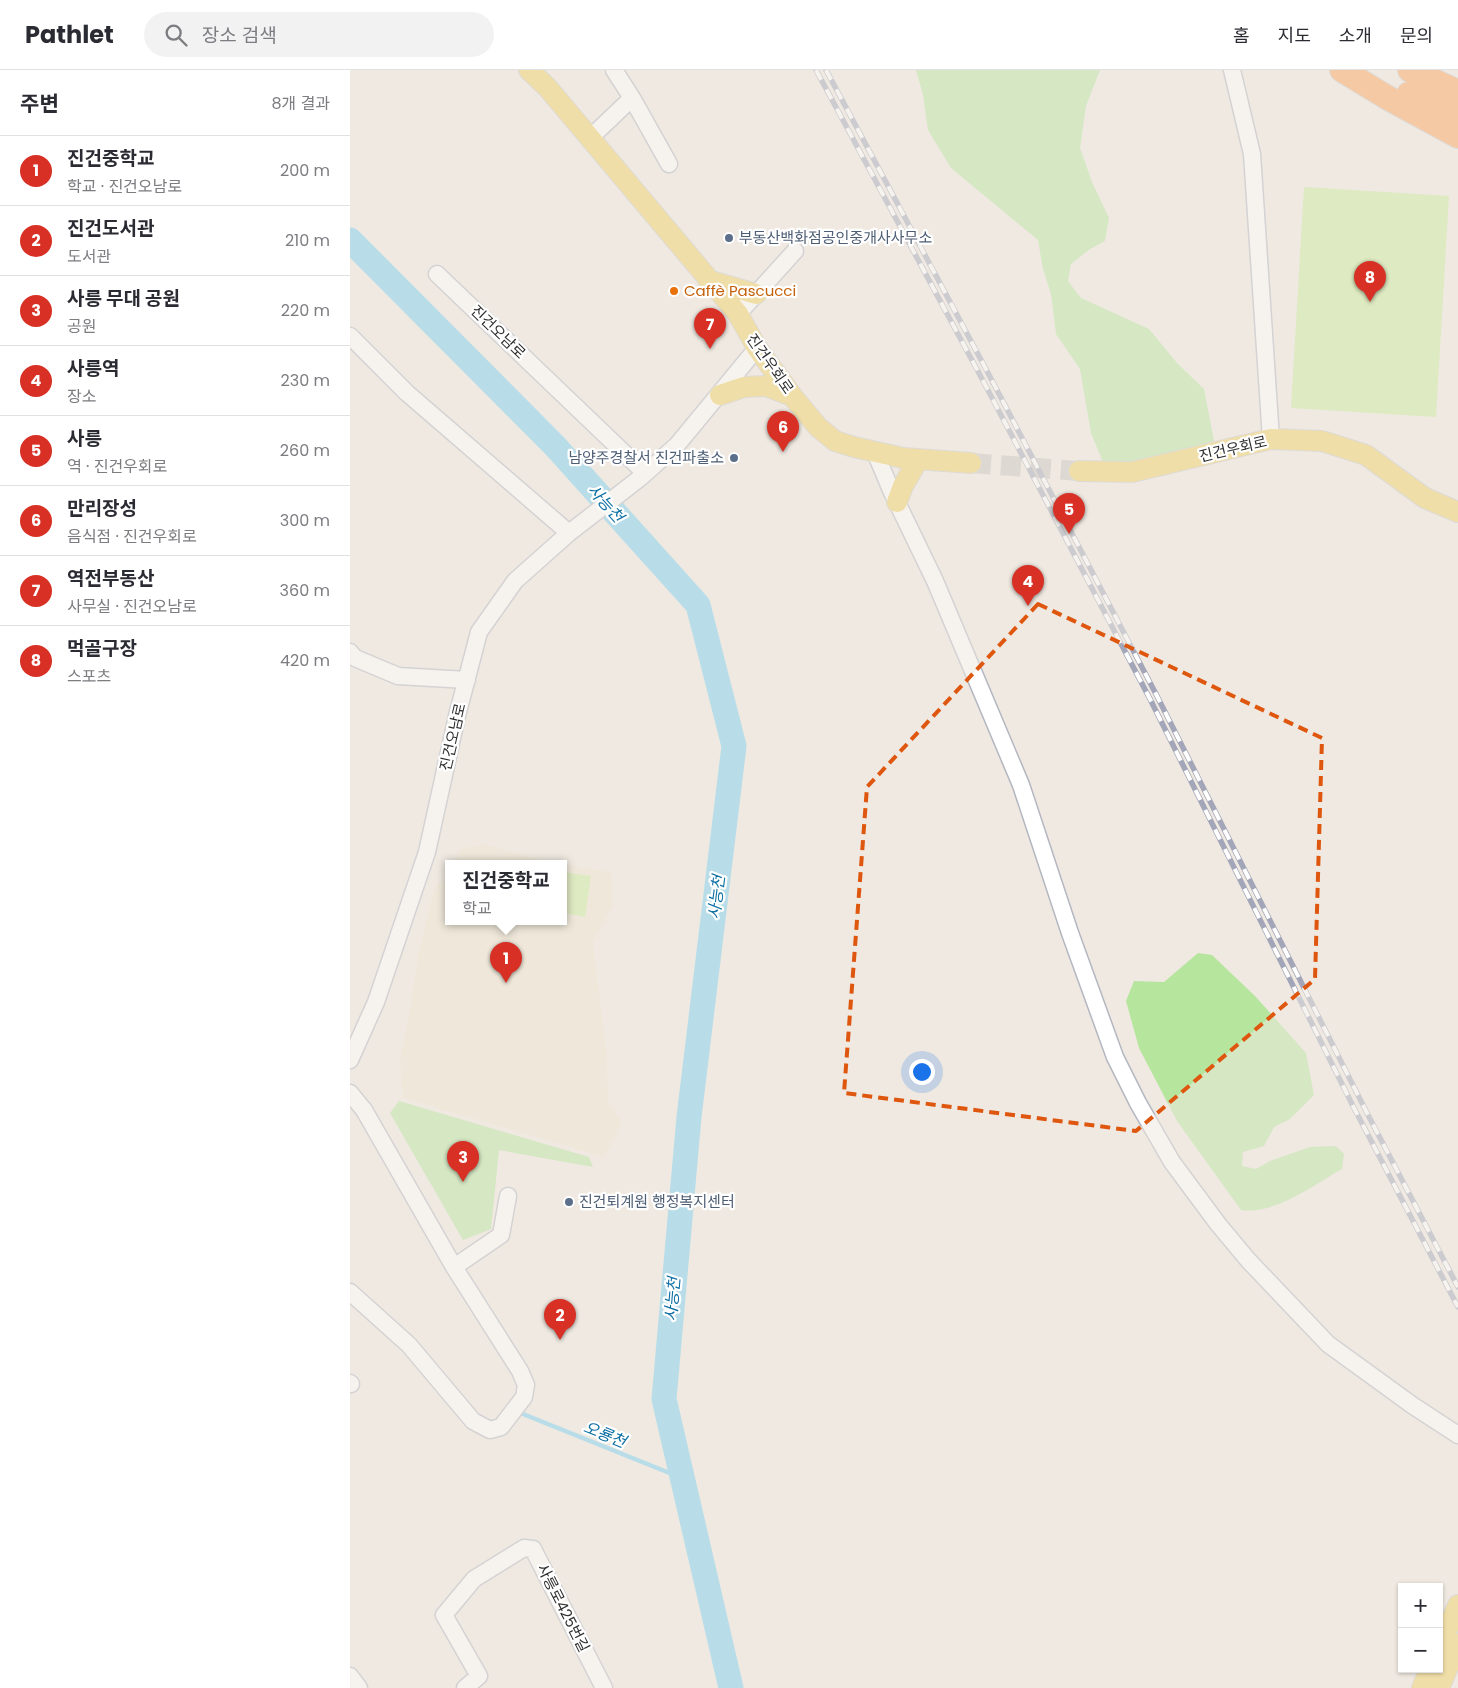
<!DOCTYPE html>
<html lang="ko">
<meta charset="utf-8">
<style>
:root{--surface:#fff;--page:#f2f2f3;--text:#2b2b33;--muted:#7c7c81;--line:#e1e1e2;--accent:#d93025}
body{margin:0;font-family:Poppins,"Noto Sans KR",sans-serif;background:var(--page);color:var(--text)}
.controls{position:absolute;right:15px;bottom:15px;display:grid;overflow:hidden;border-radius:0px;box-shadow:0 1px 4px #0004}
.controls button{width:45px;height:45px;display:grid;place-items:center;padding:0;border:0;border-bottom:1px solid var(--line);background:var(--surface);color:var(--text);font:25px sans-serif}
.you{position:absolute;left:571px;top:1001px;width:18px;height:18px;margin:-12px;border:4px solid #fff;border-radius:50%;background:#1a73e8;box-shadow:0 0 0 8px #1a73e833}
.badge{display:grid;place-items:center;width:32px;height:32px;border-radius:50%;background:var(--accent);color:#fff;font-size:16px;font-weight:700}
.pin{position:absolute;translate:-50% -41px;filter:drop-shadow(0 1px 2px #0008)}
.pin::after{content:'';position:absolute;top:26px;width:18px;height:15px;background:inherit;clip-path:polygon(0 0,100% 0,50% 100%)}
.popup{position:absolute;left:95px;top:790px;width:122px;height:65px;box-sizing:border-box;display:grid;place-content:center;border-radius:0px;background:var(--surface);filter:drop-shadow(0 1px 4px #0005);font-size:16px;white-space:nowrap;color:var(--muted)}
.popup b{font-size:19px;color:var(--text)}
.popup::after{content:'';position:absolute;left:50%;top:100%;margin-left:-10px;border:10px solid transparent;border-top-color:var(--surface)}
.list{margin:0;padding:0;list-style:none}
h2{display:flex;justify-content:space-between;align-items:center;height:65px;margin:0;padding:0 20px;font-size:21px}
h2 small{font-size:16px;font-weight:400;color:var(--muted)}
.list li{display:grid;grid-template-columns:32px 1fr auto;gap:15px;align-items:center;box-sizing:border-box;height:70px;padding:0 20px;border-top:1px solid var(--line)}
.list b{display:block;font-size:19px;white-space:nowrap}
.list p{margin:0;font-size:16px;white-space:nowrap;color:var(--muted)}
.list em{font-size:16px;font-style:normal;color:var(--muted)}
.icon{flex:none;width:28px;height:28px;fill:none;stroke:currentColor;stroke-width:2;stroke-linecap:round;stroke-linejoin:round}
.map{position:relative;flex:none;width:1108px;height:1618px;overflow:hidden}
header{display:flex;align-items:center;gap:30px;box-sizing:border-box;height:70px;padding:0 25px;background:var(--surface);border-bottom:1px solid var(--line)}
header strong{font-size:24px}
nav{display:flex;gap:28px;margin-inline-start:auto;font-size:18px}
.search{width:350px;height:45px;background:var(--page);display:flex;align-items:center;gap:12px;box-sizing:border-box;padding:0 18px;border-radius:28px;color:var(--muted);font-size:19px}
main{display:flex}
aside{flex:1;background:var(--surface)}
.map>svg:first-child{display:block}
.education{fill:#f0e6d1}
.green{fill:#b6e59e}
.pitch{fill:#c9ec9a}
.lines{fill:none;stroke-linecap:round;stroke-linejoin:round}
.stream{stroke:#75cff0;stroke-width:4.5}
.river{stroke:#75cff0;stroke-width:25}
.major-tunnel{stroke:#c8c4bd;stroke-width:20;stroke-dasharray:20 10;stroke-linecap:butt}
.minor-casing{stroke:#b4b7c1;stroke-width:19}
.major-casing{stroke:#c9c9c9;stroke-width:22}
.highway-casing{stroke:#c9c9c9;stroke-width:26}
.minor{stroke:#fff;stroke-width:16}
.major{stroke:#f2d163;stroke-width:20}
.highway{stroke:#ffa35c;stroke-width:24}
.rail-casing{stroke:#a3a6b8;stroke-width:5.5}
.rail{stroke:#fff;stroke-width:4;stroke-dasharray:11;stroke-linecap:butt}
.marked{fill:none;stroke:#df570e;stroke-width:4;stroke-dasharray:10 6;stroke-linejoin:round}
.service-dot{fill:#5c6f8a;stroke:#fff;stroke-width:2}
.food-dot{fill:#e8710a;stroke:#fff;stroke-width:2}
.labels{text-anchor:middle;stroke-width:4.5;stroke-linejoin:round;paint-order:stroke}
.service-label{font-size:15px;fill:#4e5e75;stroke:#fff;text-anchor:start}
.food-label{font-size:15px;fill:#c56008;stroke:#fff;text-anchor:start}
.street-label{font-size:15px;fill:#2e2e2e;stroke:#fff}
.water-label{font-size:16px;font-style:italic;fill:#0d6fa3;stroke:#fff}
</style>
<header>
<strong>Pathlet</strong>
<div class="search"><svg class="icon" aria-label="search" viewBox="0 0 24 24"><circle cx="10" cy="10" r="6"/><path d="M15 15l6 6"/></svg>장소 검색</div>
<nav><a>홈</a><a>지도</a><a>소개</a><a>문의</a></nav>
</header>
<main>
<aside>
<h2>주변<small>8개 결과</small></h2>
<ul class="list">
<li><span class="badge">1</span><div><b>진건중학교</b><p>학교 · 진건오남로</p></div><em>200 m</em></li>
<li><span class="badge">2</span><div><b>진건도서관</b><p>도서관</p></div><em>210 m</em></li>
<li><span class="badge">3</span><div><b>사릉 무대 공원</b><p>공원</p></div><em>220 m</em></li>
<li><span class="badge">4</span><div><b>사릉역</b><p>장소</p></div><em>230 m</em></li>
<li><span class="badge">5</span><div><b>사릉</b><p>역 · 진건우회로</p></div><em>260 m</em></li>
<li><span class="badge">6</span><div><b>만리장성</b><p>음식점 · 진건우회로</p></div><em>300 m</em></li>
<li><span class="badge">7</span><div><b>역전부동산</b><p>사무실 · 진건오남로</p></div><em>360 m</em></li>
<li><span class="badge">8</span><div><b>먹골구장</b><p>스포츠</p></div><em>420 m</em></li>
</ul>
</aside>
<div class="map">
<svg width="1108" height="1618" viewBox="0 0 1108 1618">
<rect width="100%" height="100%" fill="#efe9e1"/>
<path class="education" d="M133 774 196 791 261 802 263 835 243 873 257 986 258 1033 271 1051 265 1067 254 1087 53 1028 50 992 60 940 68 886 82 827 88 813 98 809V852H214V794H105L110 779Z"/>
<path class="green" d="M566 0H750L736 36 730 78 742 112 759 148 755 171 740 179 721 194 718 211 731 228 799 259 827 293 854 319 864 371 783 396 753 392 741 363 730 299 706 264 701 224 693 199 688 170 601 98 578 60 573 25Z
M848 883 862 885 905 926 956 983 964 1025 940 1049 924 1057 914 1076 893 1082 892 1096 906 1099 920 1091 960 1077 986 1076 994 1084 992 1099C964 1115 924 1145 891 1140L827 1051 789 978 776 931 784 911 814 912Z
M49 1031 239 1087 243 1097 149 1080 141 1159 113 1170 40 1043Z"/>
<path class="pitch" d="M954 117 1099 126 1086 347 941 338Z
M214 802 241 806 235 847 214 843Z"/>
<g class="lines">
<path class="stream" d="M168 1342 332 1408"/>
<path class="river" d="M0 170 205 376 348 535 384 676 339 1047 314 1329 381 1618"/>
<path class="major-tunnel" d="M621 393 729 401"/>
<defs>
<path id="minor" d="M264 0 282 28 319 94
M882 0 902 84 921 369
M240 68 282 28
M87 204 295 403
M388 244 445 181
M0 266 57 323 219 463
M525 382 541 420 585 511 671 715 720 863 765 987 788 1033 822 1092 868 1154 898 1190 978 1274 1062 1335 1108 1365
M0 582 5 588 48 606 117 610
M0 990 26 932 77 782 107 646 129 562 165 511 219 463 290 408 327 375 407 278
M0 1023 14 1040 104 1197 170 1301 176 1315 174 1327 151 1357 140 1360 123 1351 59 1275 0 1222
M104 1197 151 1165 158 1126
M0 1313 1 1314
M0 1606 9 1618
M115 1618 129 1606 94 1545 124 1509 174 1478 183 1479 254 1618"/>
<path id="major" d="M179 0 197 17 388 244 407 278 443 327 468 357 485 371 504 377 553 388 621 393
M358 210 406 224
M370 325 394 317 416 316 442 326
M729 401 782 402 921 369 972 371 1016 385 1075 428 1108 442
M547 432 553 416 568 390
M1089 1578 1108 1535
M1072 1618 1080 1599
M1089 1618 1108 1574"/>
<path id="highway" d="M992 0 1038 28 1108 66
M1060 0 1108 22
M1059 24 1108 45"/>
</defs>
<use href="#minor" class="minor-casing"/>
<use href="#major" class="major-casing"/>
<use href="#highway" class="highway-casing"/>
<use href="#minor" class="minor"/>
<use href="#major" class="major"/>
<use href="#highway" class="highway"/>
<defs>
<path id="rail" d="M466 0 630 305 800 629 1004 1038 1108 1237
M476 0 637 301 807 626 1018 1045 1108 1217"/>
</defs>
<use href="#rail" class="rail-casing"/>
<use href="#rail" class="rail"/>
</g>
<path d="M0 0H1108V1618H0ZM688 534 972 668 965 909 786 1061 494 1023 517 717Z" fill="#efe9e1" fill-opacity=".55" fill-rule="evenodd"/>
<path class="marked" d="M688 534 972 668 965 909 786 1061 494 1023 517 717Z"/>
<g class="service-dot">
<circle cx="379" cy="168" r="5"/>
<circle cx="384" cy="388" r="5"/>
<circle cx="219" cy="1132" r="5"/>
</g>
<circle class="food-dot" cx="324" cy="221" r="5"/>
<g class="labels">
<g class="service-label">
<text x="389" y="173">부동산백화점공인중개사사무소</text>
<text x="374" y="393" text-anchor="end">남양주경찰서 진건파출소</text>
<text x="229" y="1137">진건퇴계원 행정복지센터</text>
</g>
<g class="food-label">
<text x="334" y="226">Caffè Pascucci</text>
</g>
<g class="street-label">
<text transform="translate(148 262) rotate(44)" y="5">진건오남로</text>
<text transform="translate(420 294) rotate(55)" y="5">진건우회로</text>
<text transform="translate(883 379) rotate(-13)" y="5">진건우회로</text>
<text transform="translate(103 667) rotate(-77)" y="5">진건오남로</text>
<text transform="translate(213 1538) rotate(63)" y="5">사릉로425번길</text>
</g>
<g class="water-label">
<text transform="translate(256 433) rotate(48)" y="6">사능천</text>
<text transform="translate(366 827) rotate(-83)" y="6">사능천</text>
<text transform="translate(322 1229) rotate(-85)" y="6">사능천</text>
<text transform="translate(255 1364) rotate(22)" y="6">오룡천</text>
</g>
</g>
</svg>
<div class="controls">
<button>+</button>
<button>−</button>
</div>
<div class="you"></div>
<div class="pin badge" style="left:156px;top:913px">1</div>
<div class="popup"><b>진건중학교</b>학교</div>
<div class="pin badge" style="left:210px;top:1270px">2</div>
<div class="pin badge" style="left:113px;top:1112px">3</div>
<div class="pin badge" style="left:678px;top:536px">4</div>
<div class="pin badge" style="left:719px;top:464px">5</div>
<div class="pin badge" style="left:433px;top:382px">6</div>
<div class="pin badge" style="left:360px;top:279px">7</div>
<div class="pin badge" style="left:1020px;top:232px">8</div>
</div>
</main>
